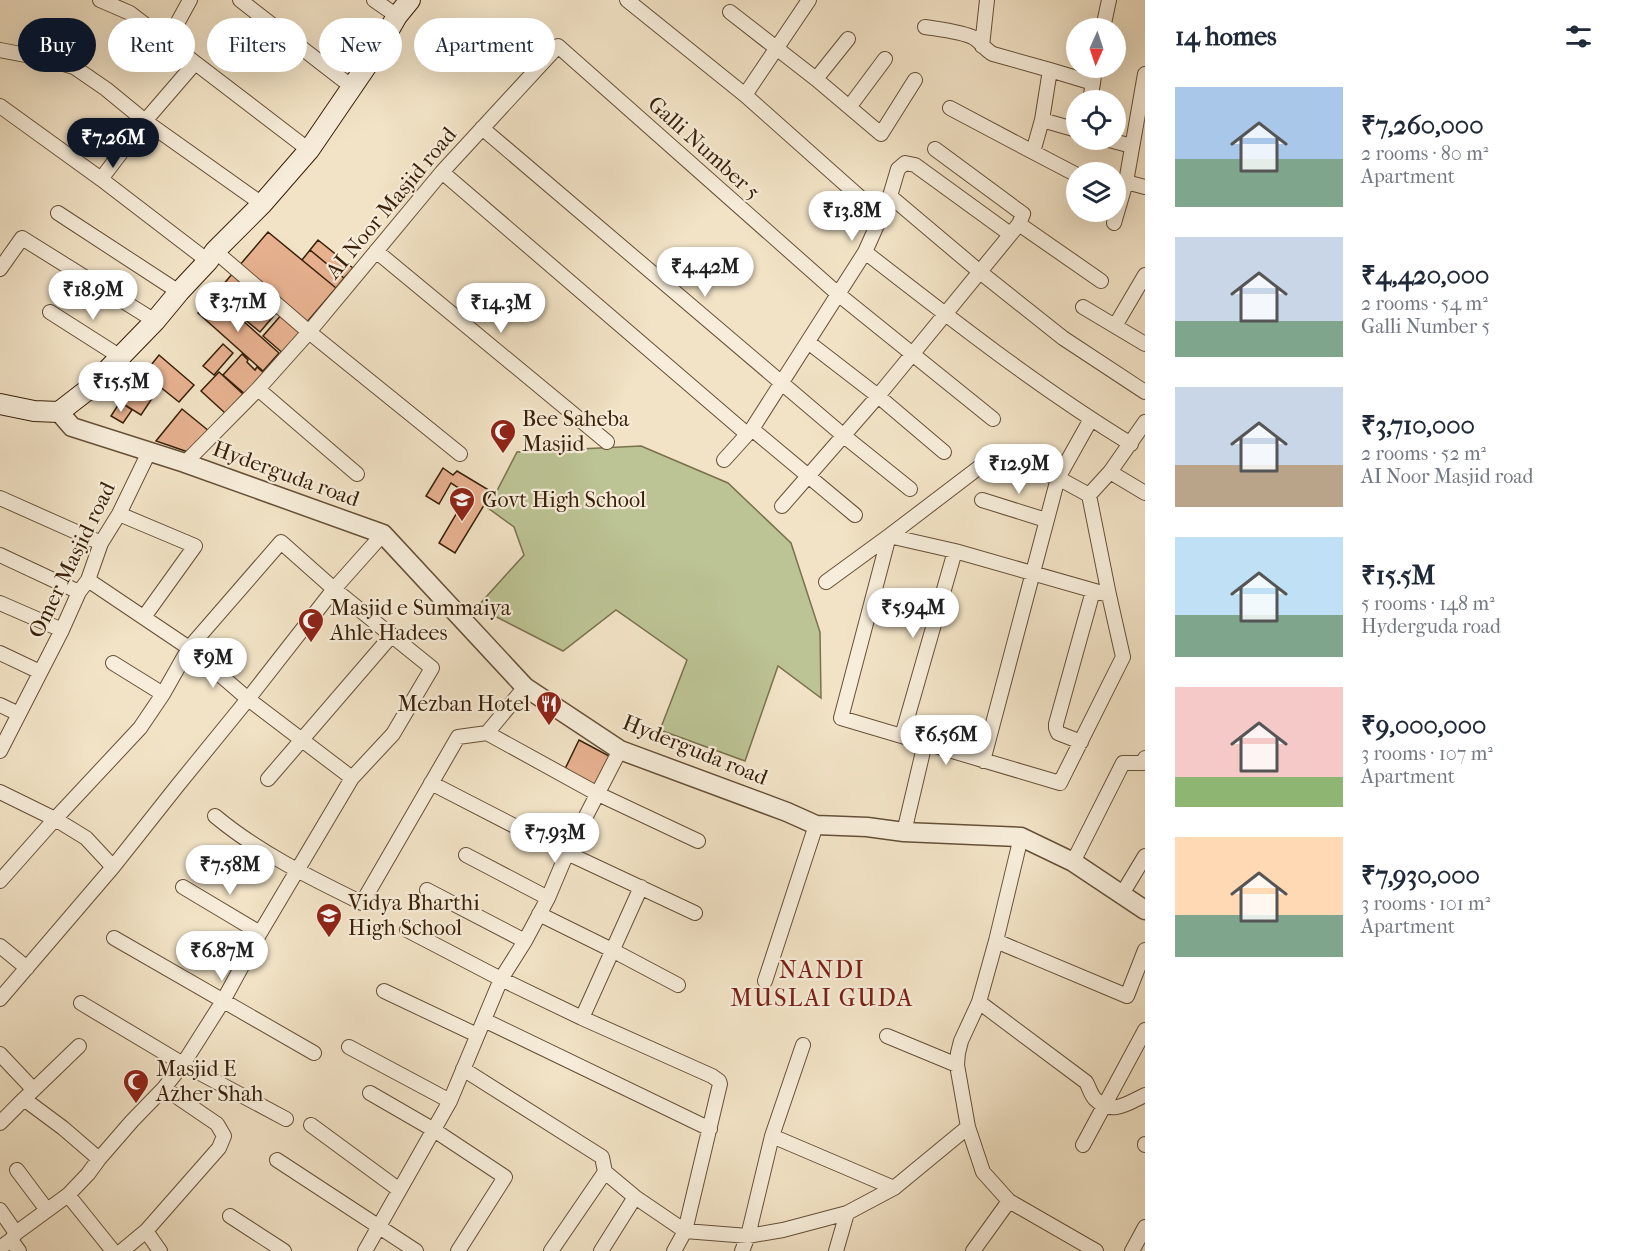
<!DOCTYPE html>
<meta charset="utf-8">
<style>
:root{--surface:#fff;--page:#f6f6f7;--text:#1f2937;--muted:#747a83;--accent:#111827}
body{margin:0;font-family:"IM FELL French Canon",serif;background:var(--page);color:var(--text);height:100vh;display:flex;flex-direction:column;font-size:22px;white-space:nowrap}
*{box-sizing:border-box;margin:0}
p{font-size:20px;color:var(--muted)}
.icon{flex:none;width:33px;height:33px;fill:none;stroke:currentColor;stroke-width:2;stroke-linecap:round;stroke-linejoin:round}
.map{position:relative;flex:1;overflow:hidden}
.drawer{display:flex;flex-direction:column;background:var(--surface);width:480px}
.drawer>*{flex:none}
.banner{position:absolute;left:18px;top:18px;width:570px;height:54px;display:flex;gap:12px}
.needle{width:39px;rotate:183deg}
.buttons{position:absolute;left:1066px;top:18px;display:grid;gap:12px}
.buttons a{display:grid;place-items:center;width:60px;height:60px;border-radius:50%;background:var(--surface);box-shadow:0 6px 24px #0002;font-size:30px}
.price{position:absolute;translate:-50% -51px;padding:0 14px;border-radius:21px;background:#fff;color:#222;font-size:20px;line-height:39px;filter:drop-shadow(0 2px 3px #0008)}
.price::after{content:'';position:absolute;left:50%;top:36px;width:18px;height:14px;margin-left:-9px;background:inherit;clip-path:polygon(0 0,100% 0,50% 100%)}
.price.active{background:var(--accent);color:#fff}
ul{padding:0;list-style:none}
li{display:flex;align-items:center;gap:18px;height:150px;padding:0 30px}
li span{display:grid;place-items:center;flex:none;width:168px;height:120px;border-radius:0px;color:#555}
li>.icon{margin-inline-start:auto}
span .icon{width:72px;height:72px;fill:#fffc;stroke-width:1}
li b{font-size:26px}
h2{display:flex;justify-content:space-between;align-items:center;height:72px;padding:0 30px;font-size:26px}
.chip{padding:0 21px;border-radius:27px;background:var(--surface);box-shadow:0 6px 24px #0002;font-size:21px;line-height:54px}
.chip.active{background:var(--accent);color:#fff}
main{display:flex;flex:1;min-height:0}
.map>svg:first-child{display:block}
.green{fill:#bcc394;stroke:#7a714e;stroke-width:1.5}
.building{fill:#e7b190;stroke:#381f08;stroke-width:1.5}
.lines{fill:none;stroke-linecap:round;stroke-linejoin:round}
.minor-casing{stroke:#665038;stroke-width:16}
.tertiary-casing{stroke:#665038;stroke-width:21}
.secondary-casing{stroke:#381f08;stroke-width:22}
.minor{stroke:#f7edda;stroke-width:14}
.tertiary{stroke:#f7edda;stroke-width:18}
.secondary{stroke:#f7edda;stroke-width:20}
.labels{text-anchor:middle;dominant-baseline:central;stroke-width:4.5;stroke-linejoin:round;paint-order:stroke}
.street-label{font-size:22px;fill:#381f08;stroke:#f7edda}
.poi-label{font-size:22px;fill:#381f08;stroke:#f7edda;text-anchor:start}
.neighbourhood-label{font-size:24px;letter-spacing:1.5px;fill:#7a1f14;stroke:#f7edda}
</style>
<main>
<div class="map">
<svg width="1145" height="1251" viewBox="0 0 1145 1251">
<rect width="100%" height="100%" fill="#f2e3c6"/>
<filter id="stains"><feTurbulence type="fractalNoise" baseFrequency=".00333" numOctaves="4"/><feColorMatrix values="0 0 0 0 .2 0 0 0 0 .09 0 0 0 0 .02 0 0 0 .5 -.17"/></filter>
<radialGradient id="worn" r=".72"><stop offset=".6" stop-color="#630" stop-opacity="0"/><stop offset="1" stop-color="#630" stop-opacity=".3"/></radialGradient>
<path class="green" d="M641 446 728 483 791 543 820 632 821 698 778 666 745 761 660 730 687 660 616 610 563 651 477 607 524 555 514 527 488 508 517 452Z"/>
<path class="building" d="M268 232 336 288 307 322 239 266Z
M318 240 353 268 344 278 310 250Z
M310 250 344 278 336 288 302 260Z
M233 273 258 294 241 315 216 293Z
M214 295 279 353 263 371 198 313Z
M260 297 277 312 260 332 242 317Z
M282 314 304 333 285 355 263 336Z
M223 344 233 353 214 375 203 366Z
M242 354 248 360 247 362 255 370 257 367 265 374 246 395 223 375Z
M159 355 194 385 179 402 144 374Z
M219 372 243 394 225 413 201 391Z
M141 373 159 388 141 415 120 402Z
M120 402 132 410 123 423 111 416Z
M182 409 209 431 191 453 156 441Z
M443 468 453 475 457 471 492 492 455 553 439 543 468 494 451 483 439 504 426 496Z
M579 740 611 757 595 786 564 771Z"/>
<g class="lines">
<defs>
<path id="minor" d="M100 0 130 13 309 150
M240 0 352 87
M374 0 397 16
M627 0 745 95 881 216
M730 12 816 79 881 134 915 80
M925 27C937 29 964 32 974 38 981 42 985 50 993 54L1050 70 1093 83 1095 68
M1103 28 1109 0
M167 42 190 0
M982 46 987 0
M0 50 47 59 74 67 106 89 145 121 262 204
M1050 70 1042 120 1033 152 1077 175
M816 79 848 39
M745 95 809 0
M1090 100 1093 83
M0 106 101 179 208 261
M850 106 885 59
M950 108 1033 152
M1042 120 1077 130
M482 128 844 436 910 489
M1109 140 1132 146
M442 172 747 434
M101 179 145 121 195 63
M1126 182 1145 187
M890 196 980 272 1063 338 1145 392
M58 213 179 292
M1114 223 1126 182 1145 74
M1019 224 1101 281
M215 251 309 332 460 454
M376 251 607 442
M865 252C951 319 1038 387 1131 444
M0 269 22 238 155 321
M1083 307 1145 344
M50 312 119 356
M1115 326 1145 275
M808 342 878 396 944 452
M258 389 357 474
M752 429 855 515
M724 460 752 429 865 252 890 196 898 169 905 163 915 165 1010 234
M185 463 258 389 309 332 442 172 558 46 838 294 993 419
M1110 472 1145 493
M0 498 101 543
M982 500 1046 520
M782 506 878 396 1019 224 1023 214 935 149
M119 514 195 546 144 617
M0 555 79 592
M88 580 189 648 248 699 352 778
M826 582 889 536 994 456 1058 478 1089 495
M1109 595 955 551 889 536 841 718 1060 783 1123 657 1109 595 1089 495 1110 472 1145 422
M0 603 62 630
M0 653 40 672
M113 663 163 694
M0 705 19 714
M487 733 596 793 698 841
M902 736 955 551
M1081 742 1058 733 1056 728V724L1093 591
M0 751 62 630 79 592 88 580 101 543 119 514 149 452
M983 761 1058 478 1091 419
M268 779 392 635
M431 783 567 853 695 913
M0 792 55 819 86 838 113 867
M215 816C258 852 311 878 362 903L458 737 487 733 525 687
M904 832 925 743
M1021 837 996 941 979 1002 961 1041 958 1053 957 1065 968 1127 983 1172 1009 1201 1096 1251
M466 855 548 898
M1073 862 1123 763H1143L1145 758
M0 881 55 819 140 728 163 694 189 648 281 542 334 589 432 668 393 734 352 778 260 933 223 1001 183 1064 164 1088 132 1121 99 1159 88 1174 68 1195 16 1233 11 1240
M183 887 260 933
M427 890 525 941
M1122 894 1145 856
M539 914 612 950 678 985
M407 930 501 979 582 1018 712 1076 719 1081 720 1084 685 1231 674 1251
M114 938 314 1053
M996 941 1127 996 1145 950
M0 946 27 968
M765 981 816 825
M384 991 477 1035
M0 999 113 867 178 785 248 699 334 589 383 534
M979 1002 1086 1082C1089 1087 1091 1095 1095 1099 1112 1116 1128 1103 1145 1095
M81 1003 183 1064 286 1119
M582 1018 641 887
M484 1020 710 1129
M887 1036 957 1065
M349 1047 450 1101
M0 1054 33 1089
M463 1069 602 1157 605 1172 635 1197 685 1231 748 1236 783 1230 847 1213 894 1188 968 1127
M370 1093 434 1130 505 1177 458 1251
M24 1099 79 1046
M0 1123 24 1099 63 1128 99 1159
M311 1125 398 1189
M772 1136 894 1188
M1145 1144V1145
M1083 1145 1145 1030
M277 1160 416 1251
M17 1170 47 1210
M68 1195 113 1251
M0 1210 16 1233
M230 1216 284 1251
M146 1231 160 1251
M0 1248 11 1240 19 1251
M122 1251 146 1231 219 1148 224 1136 217 1124 164 1088
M365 1251 450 1101 501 979 525 941 548 898 567 853 620 750
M551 1251 605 1172
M601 1251 635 1197
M742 1251 748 1236 772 1136 803 1045
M836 1251 847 1213
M973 1251 1009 1201
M1132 1251 1145 1227"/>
<path id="tertiary" d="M59 412 72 427 185 463 383 534 525 687 620 750 787 812 816 825 867 827 904 832 1021 837 1073 862 1145 910"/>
<path id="secondary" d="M0 404 34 411 59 412 90 388 155 321 179 292 208 261 215 251 262 204 309 150 378 49 397 16 410 0"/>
</defs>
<use href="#minor" class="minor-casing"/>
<use href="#tertiary" class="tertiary-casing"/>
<use href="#secondary" class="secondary-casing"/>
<use href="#minor" class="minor"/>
<use href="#tertiary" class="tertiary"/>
<use href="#secondary" class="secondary"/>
</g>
<defs>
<symbol id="mosque-pin" viewBox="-11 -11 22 30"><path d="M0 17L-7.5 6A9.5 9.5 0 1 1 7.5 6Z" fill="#8f2418" stroke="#f7edda"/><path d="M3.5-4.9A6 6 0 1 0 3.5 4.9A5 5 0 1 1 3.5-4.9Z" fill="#fff"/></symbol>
<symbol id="school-pin" viewBox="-11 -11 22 30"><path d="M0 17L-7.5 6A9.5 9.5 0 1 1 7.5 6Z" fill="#8f2418" stroke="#f7edda"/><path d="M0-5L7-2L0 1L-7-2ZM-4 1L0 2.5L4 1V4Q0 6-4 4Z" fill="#fff"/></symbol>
<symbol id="restaurant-pin" viewBox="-11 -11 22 30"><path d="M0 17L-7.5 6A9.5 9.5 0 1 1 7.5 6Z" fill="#8f2418" stroke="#f7edda"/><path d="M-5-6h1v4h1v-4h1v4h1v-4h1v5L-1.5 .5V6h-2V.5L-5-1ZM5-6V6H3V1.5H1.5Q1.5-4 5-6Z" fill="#fff"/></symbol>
</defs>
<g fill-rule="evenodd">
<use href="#mosque-pin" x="488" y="417" width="30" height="40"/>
<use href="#school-pin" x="447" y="485" width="30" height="40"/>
<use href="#mosque-pin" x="296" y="606" width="30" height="40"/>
<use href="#restaurant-pin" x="534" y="689" width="30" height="40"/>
<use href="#school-pin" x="314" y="901" width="30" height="40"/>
<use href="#mosque-pin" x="121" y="1067" width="30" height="40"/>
</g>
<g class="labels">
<g class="street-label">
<text transform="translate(704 148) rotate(42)">Galli Number 5</text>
<text transform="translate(391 203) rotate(-50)">AI Noor Masjid road</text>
<text transform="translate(286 474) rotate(20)">Hyderguda road</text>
<text transform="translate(72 560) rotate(-64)">Omer Masjid road</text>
<text transform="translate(695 750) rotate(22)">Hyderguda road</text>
</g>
<g class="poi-label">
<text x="522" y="419">Bee Saheba<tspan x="522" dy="25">Masjid</tspan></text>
<text x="482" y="500">Govt High School</text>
<text x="330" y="608">Masjid e Summaiya<tspan x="330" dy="25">Ahle Hadees</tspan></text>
<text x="530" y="704" text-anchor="end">Mezban Hotel</text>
<text x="348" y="903">Vidya Bharthi<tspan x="348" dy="25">High School</tspan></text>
<text x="156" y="1069">Masjid E<tspan x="156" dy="25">Azher Shah</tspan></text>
</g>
<g class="neighbourhood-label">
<text x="822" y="970">NANDI<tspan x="822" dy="28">MUSLAI GUDA</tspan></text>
</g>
</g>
<rect width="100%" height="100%" filter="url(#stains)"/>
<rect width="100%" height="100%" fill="url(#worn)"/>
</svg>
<div class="buttons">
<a><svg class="needle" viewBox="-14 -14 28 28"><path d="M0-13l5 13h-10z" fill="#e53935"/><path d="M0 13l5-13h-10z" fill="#747a83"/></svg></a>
<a><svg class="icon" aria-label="locate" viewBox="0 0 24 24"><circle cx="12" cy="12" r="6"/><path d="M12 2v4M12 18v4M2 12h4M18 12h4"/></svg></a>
<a><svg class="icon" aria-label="layers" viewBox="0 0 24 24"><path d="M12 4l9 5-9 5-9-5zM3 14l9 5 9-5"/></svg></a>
</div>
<b class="price active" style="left:113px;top:169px">₹7.26M</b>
<b class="price" style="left:852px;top:242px">₹13.8M</b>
<b class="price" style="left:705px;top:298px">₹4.42M</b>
<b class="price" style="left:93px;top:321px">₹18.9M</b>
<b class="price" style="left:238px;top:333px">₹3.71M</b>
<b class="price" style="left:501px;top:334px">₹14.3M</b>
<b class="price" style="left:121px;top:413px">₹15.5M</b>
<b class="price" style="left:1019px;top:495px">₹12.9M</b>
<b class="price" style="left:913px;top:639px">₹5.94M</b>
<b class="price" style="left:213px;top:689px">₹9M</b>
<b class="price" style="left:946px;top:766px">₹6.56M</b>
<b class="price" style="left:555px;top:864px">₹7.93M</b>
<b class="price" style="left:230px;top:896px">₹7.58M</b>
<b class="price" style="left:222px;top:982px">₹6.87M</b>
<div class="banner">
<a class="chip active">Buy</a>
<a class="chip">Rent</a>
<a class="chip">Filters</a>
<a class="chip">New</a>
<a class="chip">Apartment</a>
</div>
</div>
<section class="drawer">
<h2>14 homes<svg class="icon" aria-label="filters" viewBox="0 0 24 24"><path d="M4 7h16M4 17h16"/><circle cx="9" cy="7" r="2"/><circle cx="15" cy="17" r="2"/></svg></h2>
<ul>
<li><span style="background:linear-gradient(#a9c7e8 60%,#7fa58c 0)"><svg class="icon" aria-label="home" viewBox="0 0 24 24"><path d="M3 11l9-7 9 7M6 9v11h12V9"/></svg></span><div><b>₹7,260,000</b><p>2 rooms · 80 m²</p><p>Apartment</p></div></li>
<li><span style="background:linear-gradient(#c9d6e8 70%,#7fa58c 0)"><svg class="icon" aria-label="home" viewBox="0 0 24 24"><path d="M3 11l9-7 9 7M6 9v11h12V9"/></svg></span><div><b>₹4,420,000</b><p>2 rooms · 54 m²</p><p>Galli Number 5</p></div></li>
<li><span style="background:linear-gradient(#c9d6e8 65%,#b9a48a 0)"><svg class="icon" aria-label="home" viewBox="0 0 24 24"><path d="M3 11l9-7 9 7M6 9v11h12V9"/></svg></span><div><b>₹3,710,000</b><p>2 rooms · 52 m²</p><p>AI Noor Masjid road</p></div></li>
<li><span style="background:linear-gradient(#bfe0f5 65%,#7fa58c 0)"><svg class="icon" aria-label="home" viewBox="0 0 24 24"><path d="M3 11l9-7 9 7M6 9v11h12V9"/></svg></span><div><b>₹15.5M</b><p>5 rooms · 148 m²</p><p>Hyderguda road</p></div></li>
<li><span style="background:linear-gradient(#f6c9c9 75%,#8fb573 0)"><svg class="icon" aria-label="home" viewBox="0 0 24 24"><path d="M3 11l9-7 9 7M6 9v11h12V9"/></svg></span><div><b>₹9,000,000</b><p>3 rooms · 107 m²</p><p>Apartment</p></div></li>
<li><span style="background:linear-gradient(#ffd9b3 65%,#7fa58c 0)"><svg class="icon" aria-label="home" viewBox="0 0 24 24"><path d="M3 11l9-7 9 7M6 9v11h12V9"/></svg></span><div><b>₹7,930,000</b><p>3 rooms · 101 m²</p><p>Apartment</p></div></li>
</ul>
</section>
</main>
